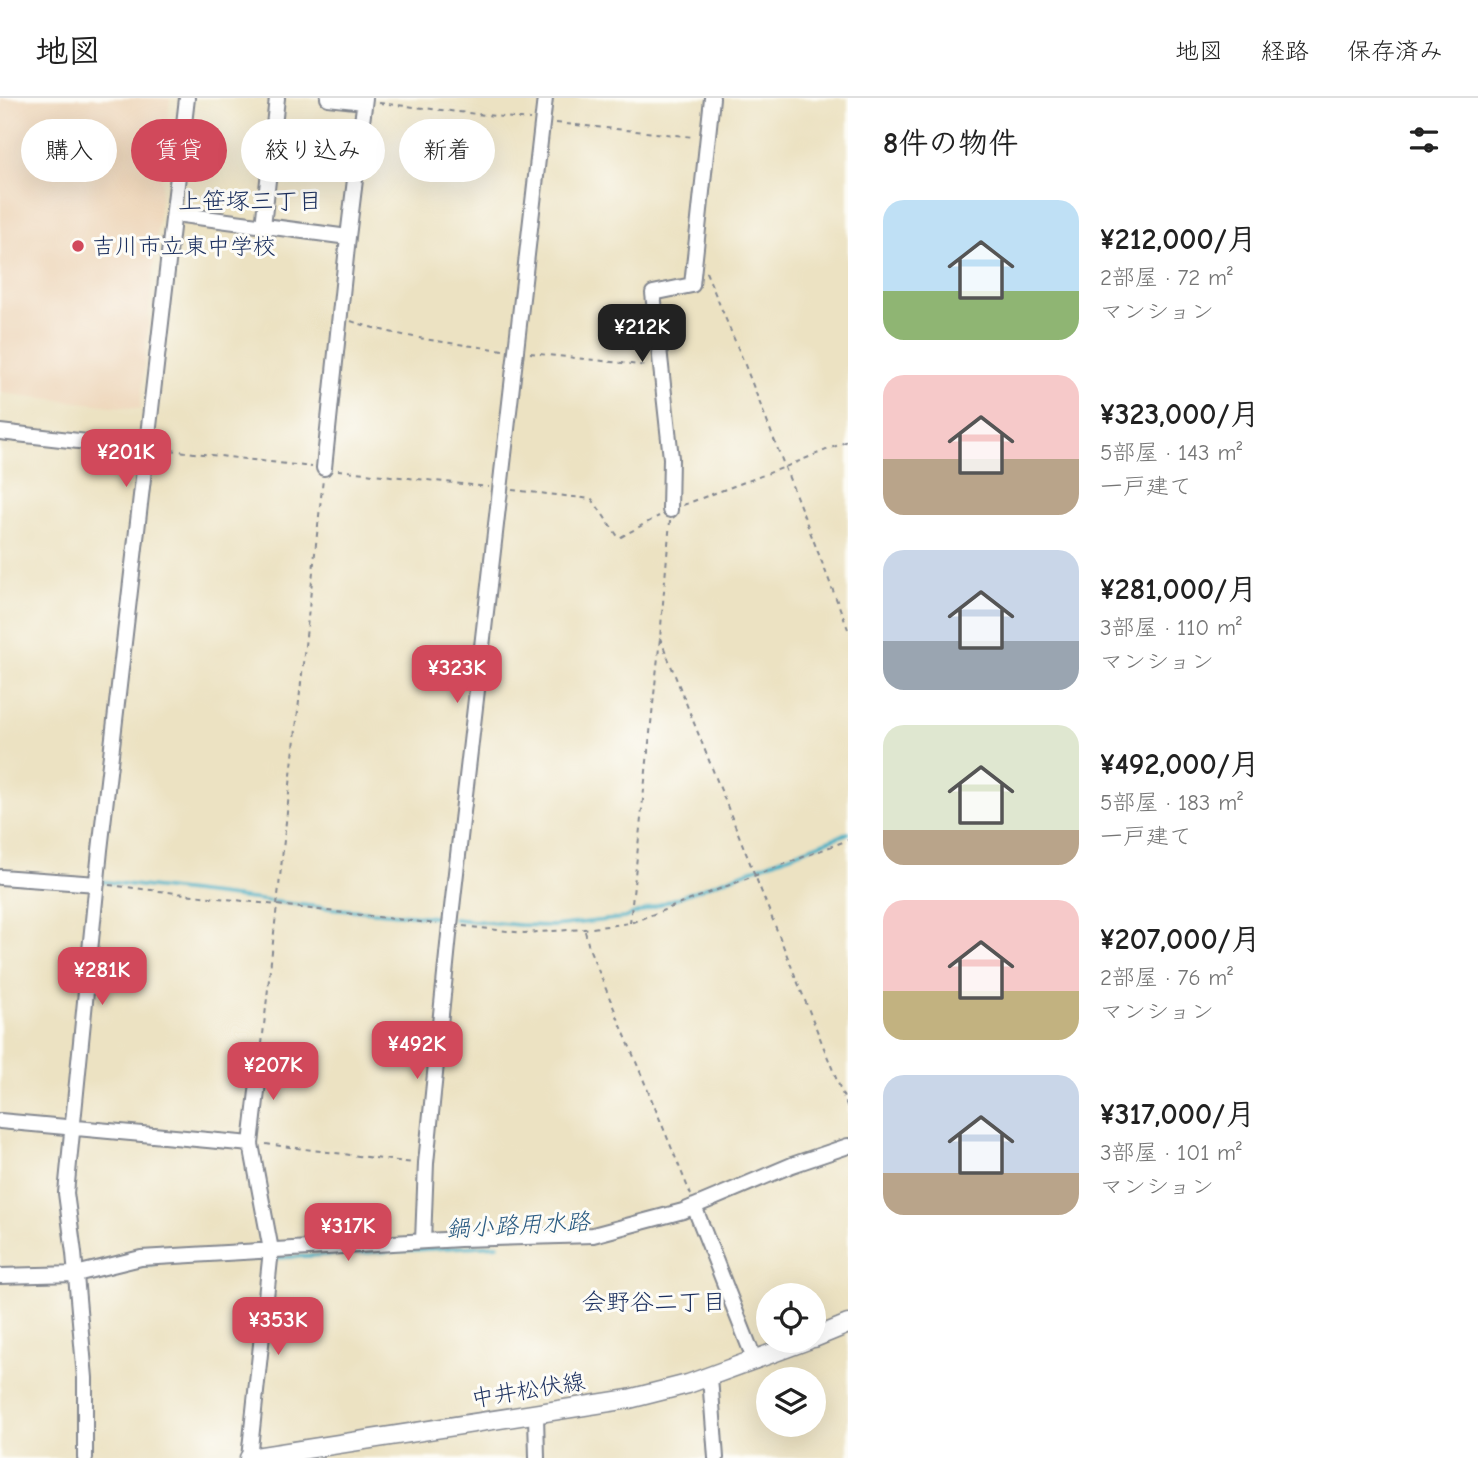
<!DOCTYPE html>
<html lang="ja">
<meta charset="utf-8">
<style>
:root{--surface:#fff;--page:#f2f2f2;--text:#222;--muted:#767676;--line:#e0e0e0;--accent:#d1495b}
body{margin:0;font-family:"Comic Neue","Klee One",sans-serif;background:var(--page);color:var(--text);height:100vh;display:flex;flex-direction:column;font-size:26px;white-space:nowrap}
*{box-sizing:border-box;margin:0}
p{font-size:23px;color:var(--muted)}
.icon{flex:none;width:38px;height:38px;fill:none;stroke:currentColor;stroke-width:2;stroke-linecap:round;stroke-linejoin:round}
.map{position:relative;flex:1;overflow:hidden}
.drawer{display:flex;flex-direction:column;background:var(--surface);width:630px}
.drawer>*{flex:none}
.top-card{position:absolute;left:21px;top:21px;width:665px;height:63px;display:flex;gap:14px}
.fabs{position:absolute;left:756px;top:1185px;display:grid;gap:14px}
.fabs a{display:grid;place-items:center;width:70px;height:70px;border-radius:50%;background:var(--surface);box-shadow:0 7px 28px #0002;font-size:35px}
.price{position:absolute;translate:-50% -60px;padding:0 16px;border-radius:14px;background:var(--accent);color:#fff;font-size:23px;line-height:46px;filter:drop-shadow(0 2px 4px #0008)}
.price::after{content:'';position:absolute;left:50%;top:42px;width:21px;height:16px;margin-left:-10px;background:inherit;clip-path:polygon(0 0,100% 0,50% 100%)}
.price.on{background:#222;color:#fff}
ul{padding:0;list-style:none}
li{display:flex;align-items:center;gap:21px;height:175px;padding:0 35px}
li span{display:grid;place-items:center;flex:none;width:196px;height:140px;border-radius:21px;color:#555}
li>.icon{margin-inline-start:auto}
span .icon{width:84px;height:84px;fill:#fffc;stroke-width:1}
li b{font-size:30px}
h2{display:flex;justify-content:space-between;align-items:center;height:84px;padding:0 35px;font-size:30px}
.tag{padding:0 24px;border-radius:32px;background:var(--surface);box-shadow:0 7px 28px #0002;font-size:24px;line-height:63px}
.tag.on{background:var(--accent);color:#fff}
header{display:flex;align-items:center;gap:42px;box-sizing:border-box;height:98px;padding:0 35px;background:var(--surface);border-bottom:2px solid var(--line)}
header strong{font-size:33px}
nav{display:flex;gap:38px;margin-inline-start:auto;font-size:24px}
main{display:flex;flex:1;min-height:0}
.map>svg:first-child{display:block}
.built{fill:#eed7bb}
.lines{fill:none;stroke-linecap:round;stroke-linejoin:round}
.stream{stroke:#45aec4;stroke-width:3.5}
.minor-casing{stroke:#848890;stroke-width:18}
.major-casing{stroke:#848890;stroke-width:21}
.path{stroke:#848890;stroke-width:2;stroke-dasharray:5 5;stroke-linecap:butt}
.minor{stroke:#fff;stroke-width:14}
.major{stroke:#fff;stroke-width:18}
.poi-dot{fill:#d1495b;stroke:#fdfcf7;stroke-width:2.5}
.labels{text-anchor:middle;dominant-baseline:central;stroke-width:6;stroke-linejoin:round;paint-order:stroke}
.poi-label{font-size:23px;fill:#1b2f5e;stroke:#fdfcf7;text-anchor:start}
.street-label{font-size:23px;fill:#1b2f5e;stroke:#fdfcf7}
.neighbourhood-label{font-size:24px;fill:#1b2f5e;stroke:#fdfcf7}
.water-label{font-size:24px;font-style:italic;fill:#2a5b82;stroke:#fdfcf7}
</style>
<header>
<strong>地図</strong>
<nav><a>地図</a><a>経路</a><a>保存済み</a></nav>
</header>
<main>
<div class="map">
<svg width="848" height="1360" viewBox="0 0 848 1360">
<rect width="100%" height="100%" fill="#fdfcf7"/>
<filter id="ink" filterUnits="userSpaceOnUse"><feTurbulence type="fractalNoise" baseFrequency=".0143" numOctaves="2"/><feDisplacementMap in="SourceGraphic" scale="14" xChannelSelector="R" yChannelSelector="G"/><feConvolveMatrix kernelMatrix="1 2 1 2 8 2 1 2 1" color-interpolation-filters="sRGB"/></filter>
<filter id="wash" filterUnits="userSpaceOnUse"><feTurbulence type="fractalNoise" baseFrequency=".00686" numOctaves="4" result="noise"/><feDisplacementMap in="SourceGraphic" scale="28" xChannelSelector="R" yChannelSelector="G"/><feGaussianBlur stdDeviation="1.57" result="paint"/><feColorMatrix in="noise" values="0 0 0 0 0 0 0 0 0 0 0 0 0 0 0 0 0 1.4 0 .05"/><feComposite in="paint" operator="in"/></filter>
<g filter="url(#wash)">
<rect width="100%" height="100%" fill="#ece2c2"/>
<path class="built" d="M0 0H170L140 311 0 295Z"/>
<g class="lines">
<path class="stream" d="M99 783 327 810 447 820
M454 821 519 827 554 828 624 820 848 735
M275 1160 498 1147
M233 1161 267 1160
M135 1168 152 1166"/>
</g>
</g>
<g filter="url(#ink)">
<g class="lines">
<defs>
<path id="minor" d="M328 0 364 4
M175 116 348 139
M263 128 277 0
M0 334 148 351
M324 370 348 139 365 0
M670 412 671 360 653 195 692 187 712 0
M0 779 97 786
M0 1023 251 1046
M694 1108 755 1263
M423 1143 426 1065 450 827 545 0
M0 1178 76 1176 141 1160 460 1141 593 1137 683 1113 792 1067 848 1048
M710 1279 716 1360
M536 1316 537 1360
M85 1360V1280L74 1155 66 1095 100 752 187 0
M249 1360 271 1152 251 1046 261 958"/>
<path id="major" d="M814 1240 848 1226
M249 1360 629 1301 688 1286 808 1242"/>
</defs>
<use href="#minor" class="minor-casing"/>
<use href="#major" class="major-casing"/>
<path class="path" d="M379 5 530 22
M556 25 694 39
M706 174 743 262 848 531
M351 223C401 240 451 245 503 252
M530 255 649 268
M161 351 312 369
M338 372 489 389
M512 392 592 401 619 440 659 418
M683 407 785 369 848 343
M660 540 848 1010
M109 787 437 826
M630 825 660 540 670 423
M463 828 524 835 584 831 630 825 848 742
M585 833 589 850 691 1097
M262 946 323 381
M266 1046 413 1065"/>
<use href="#minor" class="minor"/>
<use href="#major" class="major"/>
</g>
</g>
<circle class="poi-dot" cx="78" cy="148" r="7"/>
<g class="labels">
<g class="poi-label">
<text x="92" y="148">吉川市立東中学校</text>
</g>
<g class="street-label">
<text transform="translate(528 1292) rotate(-9)">中井松伏線</text>
</g>
<g class="neighbourhood-label">
<text x="250" y="103">上笹塚三丁目</text>
<text x="654" y="1204">会野谷二丁目</text>
</g>
<g class="water-label">
<text transform="translate(518 1127) rotate(-3)">鍋小路用水路</text>
</g>
</g>
</svg>
<div class="fabs">
<a><svg class="icon" aria-label="locate" viewBox="0 0 24 24"><circle cx="12" cy="12" r="6"/><path d="M12 2v4M12 18v4M2 12h4M18 12h4"/></svg></a>
<a><svg class="icon" aria-label="layers" viewBox="0 0 24 24"><path d="M12 4l9 5-9 5-9-5zM3 14l9 5 9-5"/></svg></a>
</div>
<b class="price on" style="left:642px;top:266px">¥212K</b>
<b class="price" style="left:126px;top:391px">¥201K</b>
<b class="price" style="left:457px;top:607px">¥323K</b>
<b class="price" style="left:102px;top:909px">¥281K</b>
<b class="price" style="left:417px;top:983px">¥492K</b>
<b class="price" style="left:273px;top:1004px">¥207K</b>
<b class="price" style="left:348px;top:1165px">¥317K</b>
<b class="price" style="left:278px;top:1259px">¥353K</b>
<div class="top-card">
<a class="tag">購入</a>
<a class="tag on">賃貸</a>
<a class="tag">絞り込み</a>
<a class="tag">新着</a>
</div>
</div>
<section class="drawer">
<h2>8件の物件<svg class="icon" aria-label="filters" viewBox="0 0 24 24"><path d="M4 7h16M4 17h16"/><circle cx="9" cy="7" r="2"/><circle cx="15" cy="17" r="2"/></svg></h2>
<ul>
<li><span style="background:linear-gradient(#bfe0f5 65%,#8fb573 0)"><svg class="icon" aria-label="home" viewBox="0 0 24 24"><path d="M3 11l9-7 9 7M6 9v11h12V9"/></svg></span><div><b>¥212,000/月</b><p>2部屋 · 72 m²</p><p>マンション</p></div></li>
<li><span style="background:linear-gradient(#f6c9c9 60%,#b9a48a 0)"><svg class="icon" aria-label="home" viewBox="0 0 24 24"><path d="M3 11l9-7 9 7M6 9v11h12V9"/></svg></span><div><b>¥323,000/月</b><p>5部屋 · 143 m²</p><p>一戸建て</p></div></li>
<li><span style="background:linear-gradient(#c9d6e8 65%,#9aa5b1 0)"><svg class="icon" aria-label="home" viewBox="0 0 24 24"><path d="M3 11l9-7 9 7M6 9v11h12V9"/></svg></span><div><b>¥281,000/月</b><p>3部屋 · 110 m²</p><p>マンション</p></div></li>
<li><span style="background:linear-gradient(#dfe7d0 75%,#b9a48a 0)"><svg class="icon" aria-label="home" viewBox="0 0 24 24"><path d="M3 11l9-7 9 7M6 9v11h12V9"/></svg></span><div><b>¥492,000/月</b><p>5部屋 · 183 m²</p><p>一戸建て</p></div></li>
<li><span style="background:linear-gradient(#f6c9c9 65%,#c2b280 0)"><svg class="icon" aria-label="home" viewBox="0 0 24 24"><path d="M3 11l9-7 9 7M6 9v11h12V9"/></svg></span><div><b>¥207,000/月</b><p>2部屋 · 76 m²</p><p>マンション</p></div></li>
<li><span style="background:linear-gradient(#c9d6e8 70%,#b9a48a 0)"><svg class="icon" aria-label="home" viewBox="0 0 24 24"><path d="M3 11l9-7 9 7M6 9v11h12V9"/></svg></span><div><b>¥317,000/月</b><p>3部屋 · 101 m²</p><p>マンション</p></div></li>
</ul>
</section>
</main>
